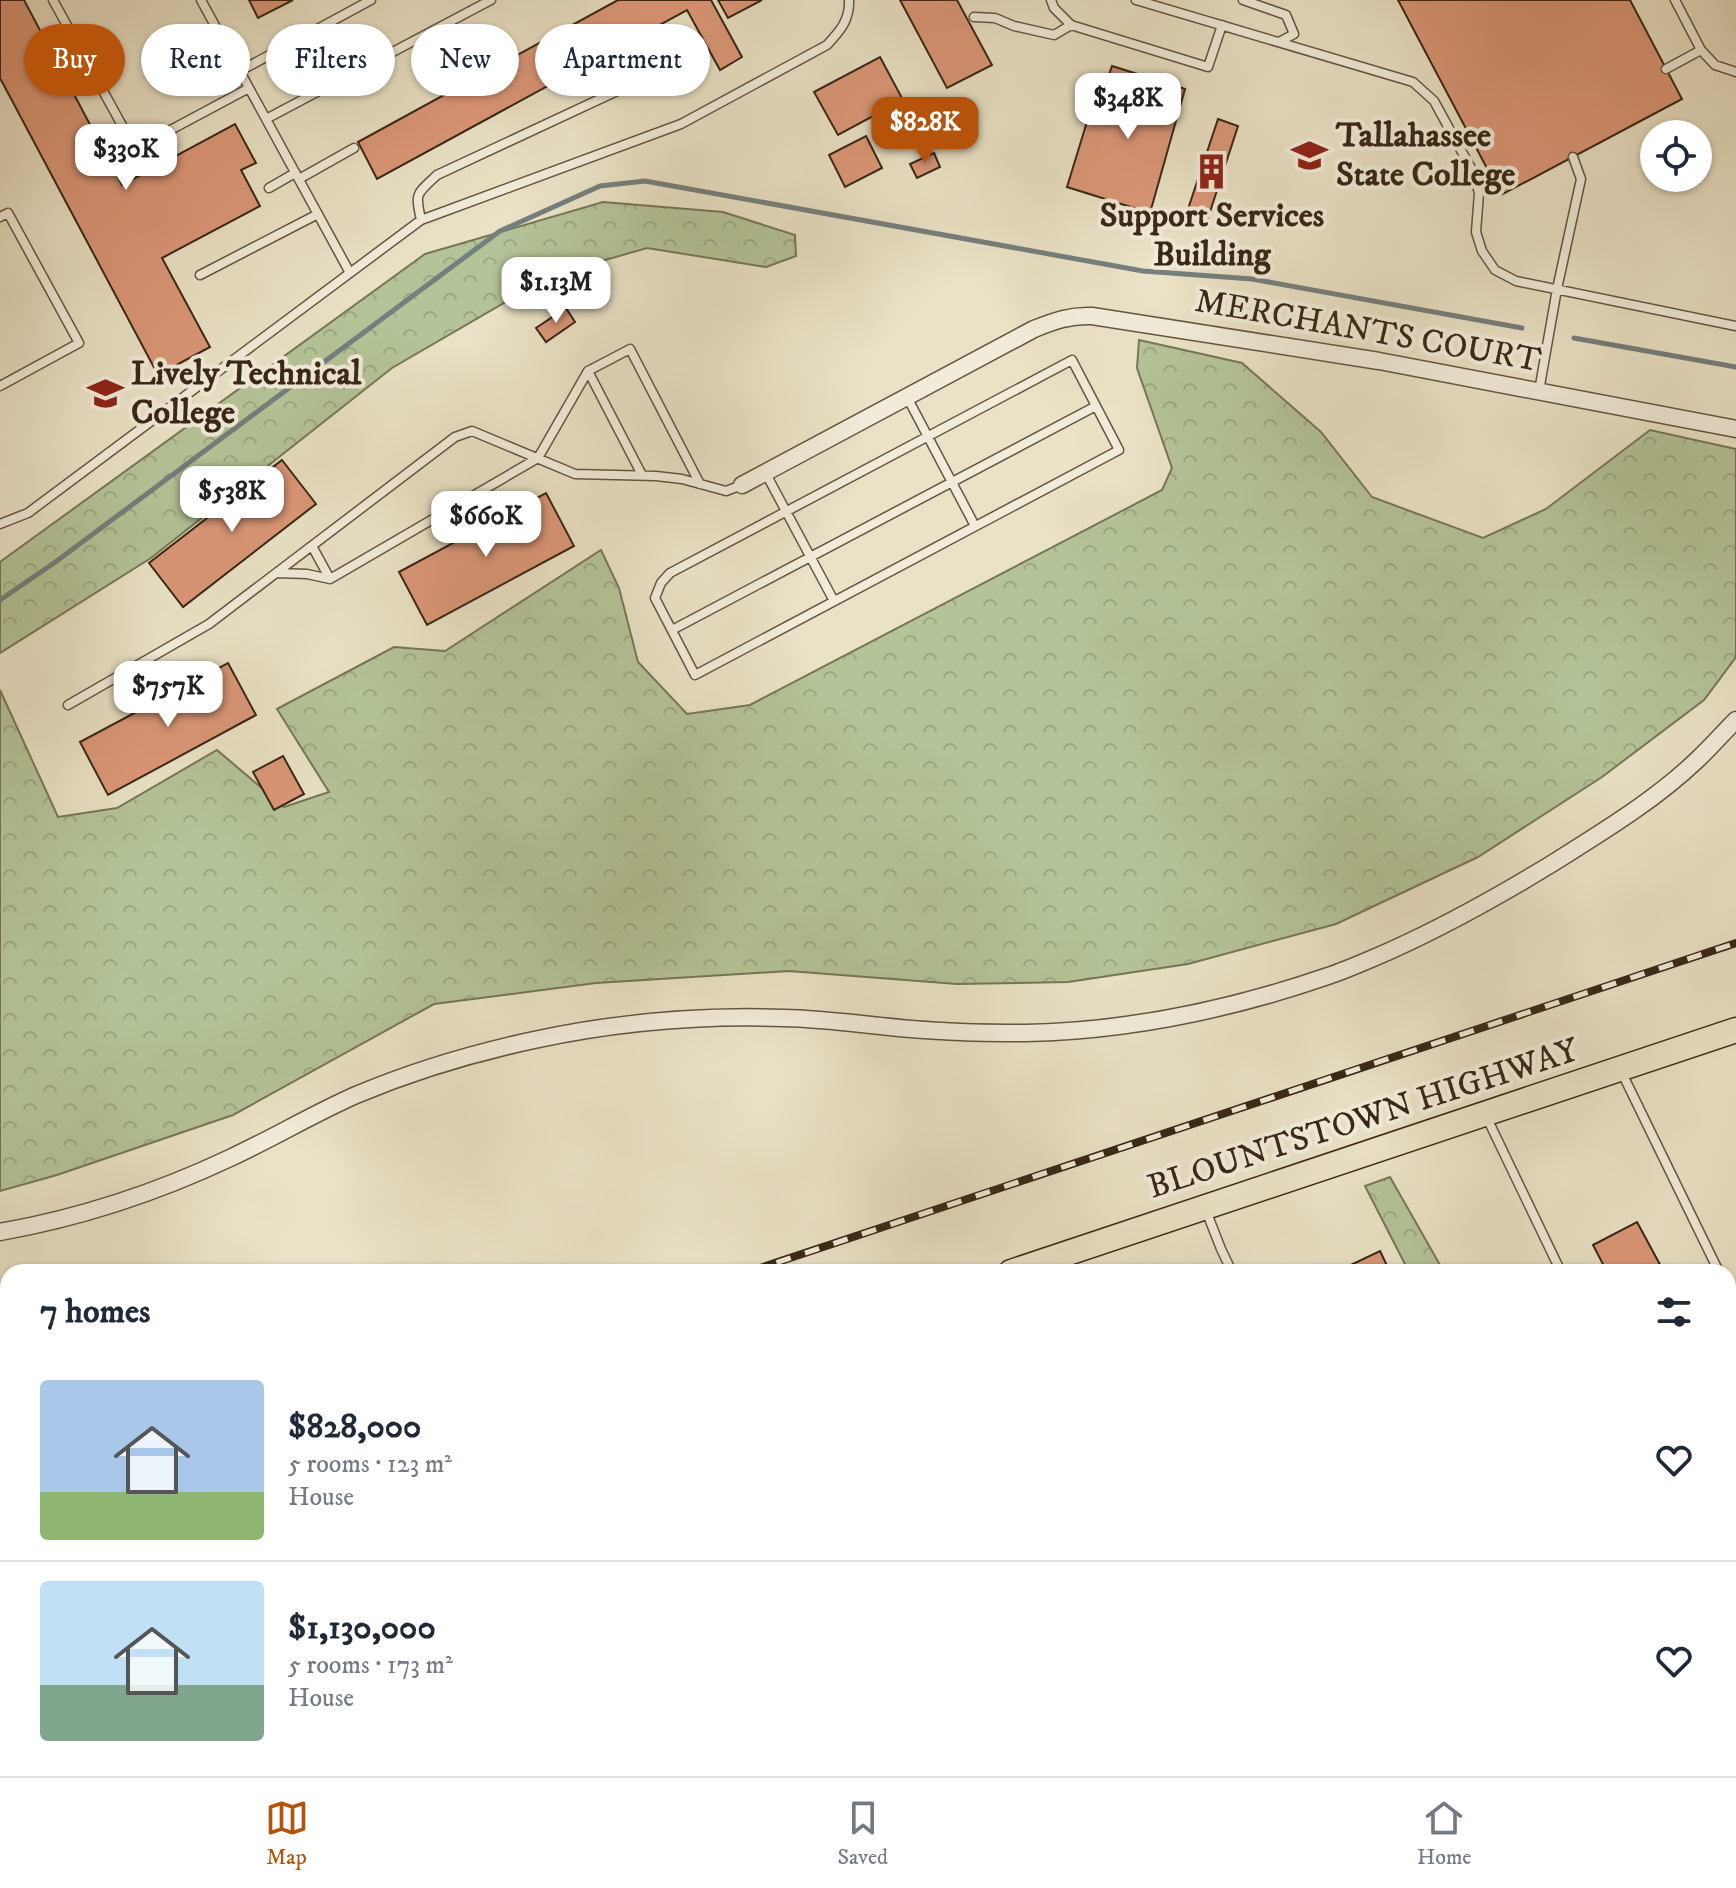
<!DOCTYPE html>
<meta charset="utf-8">
<style>
:root{--surface:#fff;--page:#f6f6f7;--text:#1f2937;--muted:#747a83;--line:#e0e1e3;--accent:#b45309}
body{margin:0;font-family:"IM FELL DW Pica",serif;background:var(--page);color:var(--text);height:100vh;display:flex;flex-direction:column;font-size:30px;white-space:nowrap}
*{box-sizing:border-box;margin:0}
p{font-size:26px;color:var(--muted)}
.icon{flex:none;width:44px;height:44px;fill:none;stroke:currentColor;stroke-width:2;stroke-linecap:round;stroke-linejoin:round}
.map{position:relative;flex:1;overflow:hidden}
.sheet{position:absolute;left:0px;top:1264px;width:1736px;height:512px;display:flex;flex-direction:column;background:var(--surface);border-radius:24px 24px 0 0;box-shadow:0 2px 6px #0004}
.sheet>*{flex:none}
.top-card{position:absolute;left:24px;top:24px;width:800px;height:72px;display:flex;gap:16px}
.controls{position:absolute;left:1640px;top:120px;display:grid;gap:16px}
.controls a{display:grid;place-items:center;width:72px;height:72px;border-radius:50%;background:var(--surface);box-shadow:0 2px 6px #0004;font-size:40px}
.price{position:absolute;translate:-50% -68px;padding:0 18px;border-radius:16px;background:#fff;color:#222;font-size:26px;line-height:52px;filter:drop-shadow(0 2px 4px #0008)}
.price::after{content:'';position:absolute;left:50%;top:48px;width:24px;height:18px;margin-left:-12px;background:inherit;clip-path:polygon(0 0,100% 0,50% 100%)}
.price.active{background:var(--accent);color:#fff}
ul{padding:0;list-style:none}
li{display:flex;align-items:center;gap:24px;height:200px;padding:0 40px}
li+li{border-top:2px solid var(--line)}
li span{display:grid;place-items:center;flex:none;width:224px;height:160px;border-radius:8px;color:#555}
li>.icon{margin-inline-start:auto}
span .icon{width:96px;height:96px;fill:#fffc;stroke-width:1}
li b{font-size:34px}
h2{display:flex;justify-content:space-between;align-items:center;height:96px;padding:0 40px;font-size:34px}
.pill{padding:0 28px;border-radius:36px;background:var(--surface);box-shadow:0 2px 6px #0004;font-size:28px;line-height:72px}
.pill.active{background:var(--accent);color:#fff}
.tabs{display:flex;justify-content:space-around;align-items:center;height:112px;border-top:2px solid var(--line);background:var(--surface);font-size:22px;color:var(--muted)}
.tabs a{display:grid;justify-items:center;gap:4px}
.tabs .active{color:var(--accent)}
.map>svg:first-child{display:block}
.forest{fill:url(#forest-crowns);stroke:#767657;stroke-width:2}
.lines{fill:none;stroke-linecap:round;stroke-linejoin:round}
.stream{stroke:#757f7d;stroke-width:5}
.building{fill:#db9777;stroke:#382716;stroke-width:2}
.lane-casing{stroke:#645642;stroke-width:11}
.street-casing{stroke:#645642;stroke-width:19}
.primary-casing{stroke:#382716;stroke-width:27}
.lane{stroke:#f1ecda;stroke-width:8}
.street{stroke:#f1ecda;stroke-width:16}
.primary{stroke:#eae2c6;stroke-width:24}
.rail-casing{stroke:#382716;stroke-width:8}
.rail{stroke:#f1ecda;stroke-width:5;stroke-dasharray:15;stroke-linecap:butt}
.labels{text-anchor:middle;dominant-baseline:central;stroke-width:8;stroke-linejoin:round;paint-order:stroke}
.poi-label{font-size:34px;font-weight:bold;fill:#382716;stroke:#f1ecda;text-anchor:start}
.street-label{font-size:34px;fill:#382716;stroke:#f1ecda}
</style>
<div class="map">
<svg width="1736" height="1776" viewBox="0 0 1736 1776">
<defs>
<pattern id="forest-crowns" width="20" height="18" patternUnits="userSpaceOnUse" patternTransform="scale(2)"><rect width="20" height="18" fill="#b4c498"/><path d="M2 6a3 3 0 1 1 6 0M12 15a3 3 0 1 1 6 0" fill="none" stroke="#9ca882"/></pattern>
</defs>
<rect width="100%" height="100%" fill="#eae2c6"/>
<filter id="stains"><feTurbulence type="fractalNoise" baseFrequency=".0025" numOctaves="4"/><feColorMatrix values="0 0 0 0 .2 0 0 0 0 .09 0 0 0 0 .02 0 0 0 .5 -.17"/></filter>
<radialGradient id="worn" r=".72"><stop offset=".6" stop-color="#630" stop-opacity="0"/><stop offset="1" stop-color="#630" stop-opacity=".3"/></radialGradient>
<path class="forest" d="M603 202 723 212 795 235 796 256 766 267 647 248 581 267 504 303 392 368 151 558 0 653V562L425 254Z
M1139 340 1242 363 1321 432 1372 497 1483 538 1546 509 1650 430 1736 449V657L1704 700 1602 777 1478 857 1336 924 1188 964 1068 982 957 984 789 971 596 983 434 1004 233 1115 57 1175 0 1191V690L58 817 117 808 217 750 284 807 329 792 277 709 394 647 445 651 601 550 619 588 638 662 687 714 750 705 1162 490 1172 468 1137 368Z
M1390 1177 1444 1272H1409L1365 1186Z
M1728 1683 1736 1687V1776H903L920 1768H1728Z"/>
<g class="lines">
<path class="stream" d="M1574 338 1736 367
M0 600 54 563 500 231 600 186 645 181 1143 271 1252 279 1522 328"/>
</g>
<path class="building" d="M0 0H24L122 185 235 124 256 163 241 170 260 206 162 258 210 347 158 375 0 78Z
M249 0H293L258 18Z
M618 0H711L742 57 720 70 687 10 377 179 358 142Z
M718 0H762L728 18Z
M900 0H957L992 65 947 88Z
M1398 0H1630L1682 99 1501 195Z
M880 57 903 100 838 135 814 92Z
M1112 66 1185 89 1150 213 1067 187 1093 102 1115 109 1118 101 1108 96 1104 89Z
M1218 119 1238 126 1206 224 1185 218Z
M866 136 882 168 845 187 829 155Z
M934 153 940 167 917 178 910 164Z
M566 308 575 322 546 342 536 328Z
M282 460 316 504 183 607 149 563Z
M546 493 574 546 427 625 399 572Z
M228 663 256 715 108 795 80 742Z
M283 756 304 794 274 810 253 772Z
M1637 1222 1664 1272H1607L1593 1245Z
M1380 1251 1390 1272H1336Z
M8 1715V1768H117L120 1776H0V1717Z
M131 1768H158V1769L134 1776Z
M187 1768H217L192 1776H190Z
M328 1768H397L400 1776H317L329 1772Z"/>
<g class="lines">
<defs>
<path id="lane" d="M53 0 135 149 249 88
M201 0 350 273
M1051 0 1054 8 1071 25 1208 67 1222 25
M1136 0 1413 82 1434 101 1473 172 1479 193 1476 232 1482 251 1495 270 1516 281 1736 326
M1243 0 1286 15 1294 34 1279 42
M1675 0 1701 50 1715 65 1736 72
M974 17 995 18 1014 26 1054 35 1071 25
M1666 69 1701 50
M240 71 371 0
M266 119 491 0
M299 179 354 148
M269 188 295 173
M0 217 8 213 79 343 0 386
M421 220C415 192 416 195 437 175L690 57
M200 275 318 214
M1072 360 1119 450 695 675 655 598 661 583 670 573Z
M588 371 630 349 700 484
M1539 391 1557 289 1581 179 1573 157
M907 397 975 526
M765 472 834 601
M0 524 28 513 421 220 681 124 827 45C840 31 850 20 849 0
M312 546 330 579
M277 573 307 574 330 579 538 458 588 371 642 475
M672 630 1096 406
M68 705 209 624 455 437 472 431 575 474 656 476 682 479 726 491 742 485
M1621 1071 1719 1272
M1487 1118 1561 1272
M1205 1208 1221 1249 1232 1272
M1728 1290 1736 1305 1734 1335 1728 1338
M0 1538 8 1535
M0 1674 8 1671
M416 1768 419 1776
M698 1768 704 1774 714 1768
M214 1776 239 1768"/>
<path id="street" d="M742 485 1034 329C1054 321 1070 315 1092 316L1379 361 1736 429
M0 1232C79 1218 158 1192 230 1158 273 1138 313 1114 356 1095 413 1071 473 1053 534 1040 618 1022 699 1015 784 1018 837 1019 890 1029 942 1031 970 1033 999 1033 1026 1033 1128 1031 1232 1009 1328 976 1343 971 1357 965 1371 959 1435 932 1494 899 1553 863 1602 832 1654 801 1697 760 1711 747 1723 733 1736 720"/>
<path id="primary" d="M1011 1272 1736 1030
M0 1607 8 1604"/>
</defs>
<use href="#lane" class="lane-casing"/>
<use href="#street" class="street-casing"/>
<use href="#primary" class="primary-casing"/>
<use href="#lane" class="lane"/>
<use href="#street" class="street"/>
<use href="#primary" class="primary"/>
<defs>
<path id="rail" d="M748 1272 1736 943
M0 1354H8"/>
</defs>
<use href="#rail" class="rail-casing"/>
<use href="#rail" class="rail"/>
</g>
<defs>
<symbol id="university-bare" viewBox="-9 -9 18 18"><path d="M0-5L7-2L0 1L-7-2ZM-4 1L0 2.5L4 1V4Q0 6-4 4Z" fill="#8f2418" stroke="#f1ecda" stroke-width="2.5" paint-order="stroke"/></symbol>
<symbol id="building-bare" viewBox="-9 -9 18 18"><path d="M-4-6H4V6H1V3H-1V6H-4ZM-2.5-4.3h1.7v1.8h-1.7ZM.8-4.3h1.7v1.8H.8ZM-2.5-1h1.7V.8h-1.7ZM.8-1h1.7V.8H.8Z" fill="#8f2418" stroke="#f1ecda" stroke-width="2.5" paint-order="stroke"/></symbol>
</defs>
<g fill-rule="evenodd">
<use href="#university-bare" x="1284" y="130" width="51" height="51"/>
<use href="#building-bare" x="1186" y="146" width="51" height="51"/>
<use href="#university-bare" x="80" y="368" width="51" height="51"/>
</g>
<g class="labels">
<g class="poi-label">
<text x="1336" y="136">Tallahassee<tspan x="1336" dy="39">State College</tspan></text>
<text x="1212" y="216" text-anchor="middle">Support Services<tspan x="1212" dy="39">Building</tspan></text>
<text x="131" y="374">Lively Technical<tspan x="131" dy="39">College</tspan></text>
</g>
<g class="street-label">
<text transform="translate(1368 331) rotate(10)">MERCHANTS COURT</text>
<text transform="translate(1363 1119) rotate(-18)">BLOUNTSTOWN HIGHWAY</text>
</g>
</g>
<rect width="100%" height="100%" filter="url(#stains)"/>
<rect width="100%" height="100%" fill="url(#worn)"/>
</svg>
<div class="controls">
<a><svg class="icon" aria-label="locate" viewBox="0 0 24 24"><circle cx="12" cy="12" r="6"/><path d="M12 2v4M12 18v4M2 12h4M18 12h4"/></svg></a>
</div>
<b class="price" style="left:1128px;top:141px">$348K</b>
<b class="price active" style="left:925px;top:165px">$828K</b>
<b class="price" style="left:126px;top:192px">$330K</b>
<b class="price" style="left:556px;top:325px">$1.13M</b>
<b class="price" style="left:232px;top:534px">$538K</b>
<b class="price" style="left:486px;top:559px">$660K</b>
<b class="price" style="left:168px;top:729px">$757K</b>
<div class="top-card">
<a class="pill active">Buy</a>
<a class="pill">Rent</a>
<a class="pill">Filters</a>
<a class="pill">New</a>
<a class="pill">Apartment</a>
</div>
<section class="sheet">
<h2>7 homes<svg class="icon" aria-label="filters" viewBox="0 0 24 24"><path d="M4 7h16M4 17h16"/><circle cx="9" cy="7" r="2"/><circle cx="15" cy="17" r="2"/></svg></h2>
<ul>
<li><span style="background:linear-gradient(#a9c7e8 70%,#8fb573 0)"><svg class="icon" aria-label="home" viewBox="0 0 24 24"><path d="M3 11l9-7 9 7M6 9v11h12V9"/></svg></span><div><b>$828,000</b><p>5 rooms · 123 m²</p><p>House</p></div><svg class="icon" aria-label="heart" viewBox="0 0 24 24"><path d="M12 20l-8-8c-3-5 5-10 8-4 3-6 11-1 8 4z"/></svg></li>
<li><span style="background:linear-gradient(#bfe0f5 65%,#7fa58c 0)"><svg class="icon" aria-label="home" viewBox="0 0 24 24"><path d="M3 11l9-7 9 7M6 9v11h12V9"/></svg></span><div><b>$1,130,000</b><p>5 rooms · 173 m²</p><p>House</p></div><svg class="icon" aria-label="heart" viewBox="0 0 24 24"><path d="M12 20l-8-8c-3-5 5-10 8-4 3-6 11-1 8 4z"/></svg></li>
</ul>
</section>
</div>
<nav class="tabs">
<a class="active"><svg class="icon" aria-label="map" viewBox="0 0 24 24"><path d="M3 6l6-2 6 2 6-2v14l-6 2-6-2-6 2zM9 4v14M15 6v14"/></svg>Map</a>
<a><svg class="icon" aria-label="saved" viewBox="0 0 24 24"><path d="M7 4h10v16l-5-4-5 4z"/></svg>Saved</a>
<a><svg class="icon" aria-label="home" viewBox="0 0 24 24"><path d="M3 11l9-7 9 7M6 9v11h12V9"/></svg>Home</a>
</nav>
